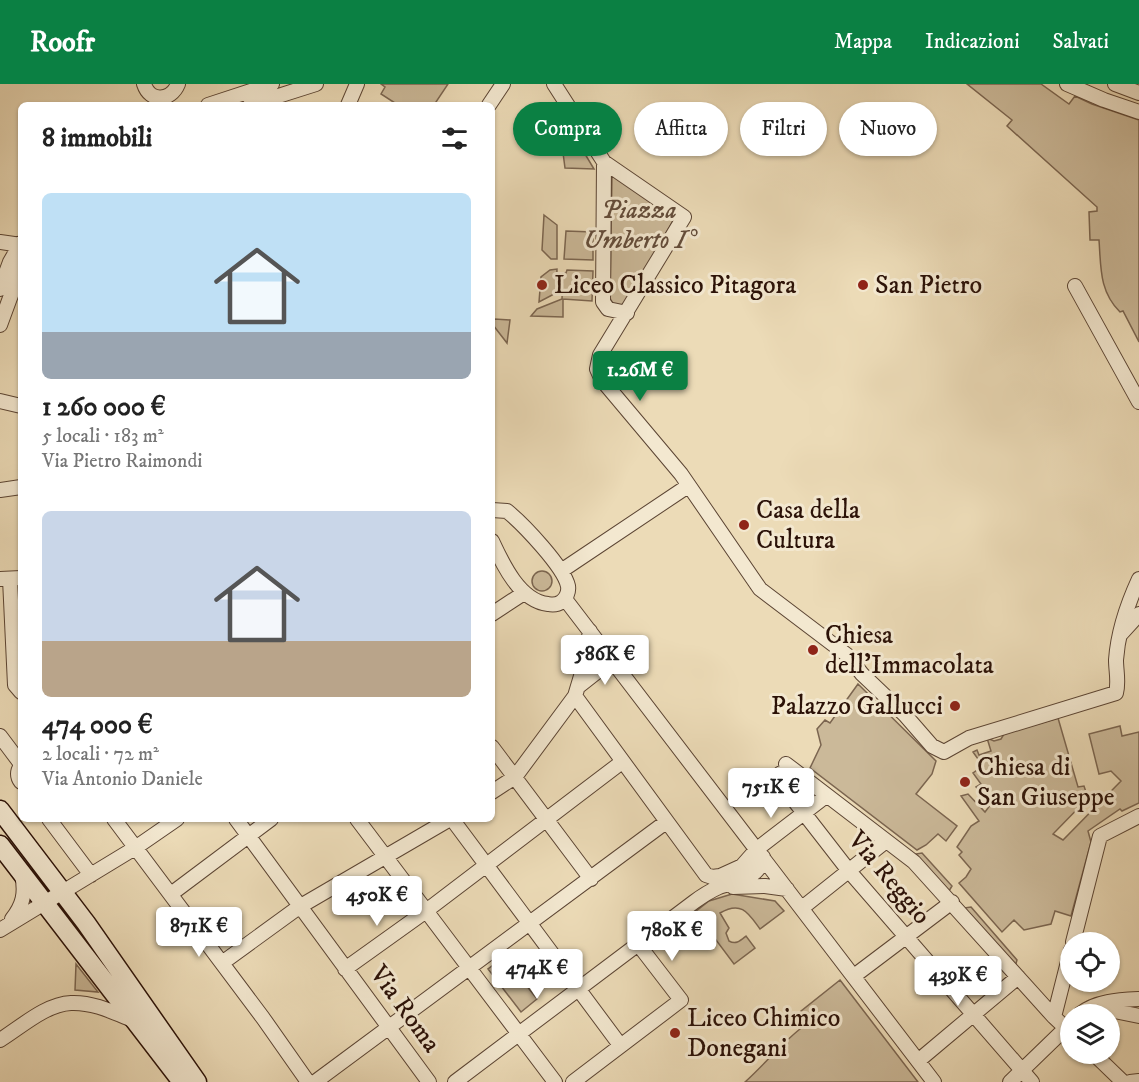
<!DOCTYPE html>
<html lang="it">
<meta charset="utf-8">
<style>
:root{--surface:#fff;--page:#f6f6f6;--text:#222;--muted:#767676;--accent:#0b8043}
body{margin:0;font-family:"IM FELL DW Pica",serif;background:var(--page);color:var(--text);height:100vh;display:flex;flex-direction:column;font-size:22px;white-space:nowrap}
*{box-sizing:border-box;margin:0}
p{font-size:20px;color:var(--muted)}
.icon{flex:none;width:33px;height:33px;fill:none;stroke:currentColor;stroke-width:2;stroke-linecap:round;stroke-linejoin:round}
.map{position:relative;flex:1;overflow:hidden}
.side{position:absolute;left:18px;top:18px;width:477px;height:720px;display:flex;flex-direction:column;background:var(--surface);border-radius:9px;box-shadow:0 2px 4px #0004}
.side>*{flex:none}
.guide{position:absolute;left:513px;top:18px;width:536px;height:54px;display:flex;gap:12px}
.buttons{position:absolute;left:1060px;top:848px;display:grid;gap:12px}
.buttons a{display:grid;place-items:center;width:60px;height:60px;border-radius:50%;background:var(--surface);box-shadow:0 2px 4px #0004;font-size:30px}
.price{position:absolute;translate:-50% -51px;padding:0 14px;border-radius:6px;background:#fff;color:#222;font-size:20px;line-height:39px;filter:drop-shadow(0 2px 3px #0008)}
.price::after{content:'';position:absolute;left:50%;top:36px;width:18px;height:14px;margin-left:-9px;background:inherit;clip-path:polygon(0 0,100% 0,50% 100%)}
.price.on{background:var(--accent);color:#fff}
ul{padding:0;list-style:none}
li{display:grid;align-content:center;gap:12px;height:318px;padding:0 24px}
li span{display:grid;place-items:center;height:186px;border-radius:9px;color:#555}
li>.icon{margin-inline-start:auto}
span .icon{width:108px;height:108px;fill:#fffc;stroke-width:1}
li b{font-size:26px}
h2{display:flex;justify-content:space-between;align-items:center;height:72px;padding:0 24px;font-size:26px}
.pill{padding:0 21px;border-radius:27px;background:var(--surface);box-shadow:0 2px 4px #0004;font-size:21px;line-height:54px}
.pill.on{background:var(--accent);color:#fff}
header{display:flex;align-items:center;gap:36px;box-sizing:border-box;height:84px;padding:0 30px;background:var(--accent);color:#fff}
header strong{font-size:28px}
nav{display:flex;gap:33px;margin-inline-start:auto;font-size:21px}
.map>svg:first-child{display:block}
.green{fill:#cbb999;stroke:#7b6550;stroke-width:1.5}
.lines{fill:none;stroke-linecap:round;stroke-linejoin:round}
.street-casing{stroke:#5b4433;stroke-width:16}
.secondary-casing{stroke:#2b1107;stroke-width:21}
.street{stroke:#f3e8d0;stroke-width:14}
.secondary{stroke:#f3e8d0;stroke-width:18}
.poi-dot{fill:#8f2418;stroke:#f3e8d0;stroke-width:2}
.labels{text-anchor:middle;dominant-baseline:central;stroke-width:6;stroke-linejoin:round;paint-order:stroke}
.park-label{font-size:26px;font-style:italic;fill:#634c3a;stroke:#f3e8d0}
.poi-label{font-size:26px;fill:#2b1107;stroke:#f3e8d0;text-anchor:start}
.street-label{font-size:26px;fill:#2b1107;stroke:#f3e8d0}
</style>
<header>
<strong>Roofr</strong>
<nav><a>Mappa</a><a>Indicazioni</a><a>Salvati</a></nav>
</header>
<div class="map">
<svg width="1139" height="998" viewBox="0 0 1139 998">
<rect width="100%" height="100%" fill="#ecdbb7"/>
<filter id="stains"><feTurbulence type="fractalNoise" baseFrequency=".00333" numOctaves="4"/><feColorMatrix values="0 0 0 0 .2 0 0 0 0 .09 0 0 0 0 .02 0 0 0 .5 -.17"/></filter>
<radialGradient id="worn" r=".72"><stop offset=".6" stop-color="#630" stop-opacity="0"/><stop offset="1" stop-color="#630" stop-opacity=".3"/></radialGradient>
<path class="green" d="M381 0H448L434 21H398L381 10 385 3Z
M967 0H1041L1069 20 1075 12 1092 20 1139 36V258L1123 227 1120 228C1099 207 1101 183 1099 156H1090L1089 128 1097 127V123L1007 42 1012 36Z
M557 23 594 85 565 84Z
M612 91 675 133 627 219 621 222 613 220 610 214Z
M544 131 557 141V175H551L542 166Z
M566 147 593 148V176L564 175Z
M557 185 556 209 539 218 541 193 550 186Z
M567 186 593 187 592 217 563 215V233L531 232 537 225 562 215 563 189H566Z
M494 235 510 236 507 259 493 241Z
M532 497a10 10 0 1 1 20 0a10 10 0 1 1-20 0Z
M858 600 936 677 932 690 916 710 957 742 946 757 938 750 926 761 917 766 810 684 821 661 817 645 825 636 830 639Z
M1058 634 1078 703 1084 702 1088 714 1053 750 1063 756 1121 697 1111 687 1099 690 1089 650 1120 642 1122 652 1139 648V719L1122 727 1120 725 1088 747 1091 758 1071 832 1055 827 1051 840 1024 846 1014 836 1002 848 959 799 966 793 971 785 959 771 962 768 957 763 971 742 979 737 961 712 968 710 985 728 991 720 976 703 981 700 973 689 983 682 973 668 977 666 979 671 991 667 987 654 994 657 1001 655 1004 650Z
M922 769 952 802 949 807 916 770Z
M732 810 775 817 784 827 760 845C749 830 742 816 720 829L729 844 726 849 729 857C736 861 740 857 746 852L755 864 734 880 695 828 709 817Z
M971 823 1017 876 1015 883 964 824Z
M504 873 537 915 521 928 488 885Z
M76 880 98 908 75 906Z
M840 896 918 998H745C764 981 780 961 800 945L791 935Z"/>
<g class="lines">
<defs>
<path id="street" d="M144 0C150 19 171 17 178 0
M554 0 604 78 684 133 600 271 597 285 602 296 681 390 760 505 847 571 862 590 905 631 932 662 944 668 969 654 1116 609C1119 598 1116 587 1116 576 1118 547 1127 521 1139 495
M1067 0 1104 16 1139 28
M1115 0 1139 9
M208 21 272 0
M250 21 316 0
M348 21 357 0
M489 21 503 0
M604 78 603 218 608 225 627 229
M0 158 21 161
M1075 202 1139 318
M0 205 10 178 21 159
M0 241 21 184
M0 317 21 322
M0 406 21 403
M492 426 507 427C523 440 564 483 568 502 569 508 566 515 561 518 557 521 553 521 548 520 520 517 503 481 492 457
M561 487 688 402
M0 495 21 494
M10 495 15 601 21 608
M565 515 934 998
M492 530 524 509
M1120 551 1139 530
M579 602 612 576
M575 612 706 791 712 793 720 792 742 782 757 765 826 712
M0 652 21 680
M492 663 591 795
M786 680 914 778 1054 933 1071 949
M21 682C17 687 17 693 21 698
M781 689 776 693 849 787 1032 998
M492 708 515 693 575 612 584 582 590 547
M49 735 91 791
M114 735 263 934 308 998
M236 735 429 998
M357 735 555 998
M452 735 620 961
M733 803 765 802 787 805
M171 810 271 735
M802 824 886 757
M12 835C23 821 26 809 22 791
M0 846 135 764 177 735
M1073 858 1100 752 1139 732
M222 879 299 823 450 735
M345 885 426 827 622 678
M854 892 952 818
M1095 923 1139 932
M1080 930C1096 917 1119 916 1139 915
M1054 933 1071 866
M0 956C21 943 46 920 71 919 94 918 115 929 135 937
M1093 969 1123 998
M918 977 1018 893
M315 998 666 738
M455 998 694 818C702 812 710 807 719 803 737 796 760 795 763 773
M573 998 681 916 638 860
M1010 998 1071 939
M1130 998 1139 997"/>
<path id="secondary" d="M0 726 86 839 197 998
M0 761 182 998"/>
</defs>
<use href="#street" class="street-casing"/>
<use href="#secondary" class="secondary-casing"/>
<use href="#street" class="street"/>
<use href="#secondary" class="secondary"/>
</g>
<g class="poi-dot">
<circle cx="542" cy="201" r="6"/>
<circle cx="863" cy="201" r="6"/>
<circle cx="744" cy="441" r="6"/>
<circle cx="813" cy="566" r="6"/>
<circle cx="955" cy="622" r="6"/>
<circle cx="965" cy="698" r="6"/>
<circle cx="675" cy="949" r="6"/>
</g>
<g class="labels">
<g class="park-label">
<text x="639" y="126">Piazza<tspan x="639" dy="30">Umberto I°</tspan></text>
</g>
<g class="poi-label">
<text x="554" y="201">Liceo Classico Pitagora</text>
<text x="875" y="201">San Pietro</text>
<text x="756" y="426">Casa della<tspan x="756" dy="30">Cultura</tspan></text>
<text x="825" y="551">Chiesa<tspan x="825" dy="30">dell'Immacolata</tspan></text>
<text x="943" y="622" text-anchor="end">Palazzo Gallucci</text>
<text x="977" y="683">Chiesa di<tspan x="977" dy="30">San Giuseppe</tspan></text>
<text x="687" y="934">Liceo Chimico<tspan x="687" dy="30">Donegani</tspan></text>
</g>
<g class="street-label">
<text transform="translate(889 794) rotate(50)">Via Reggio</text>
<text transform="translate(405 925) rotate(54)">Via Roma</text>
</g>
</g>
<rect width="100%" height="100%" filter="url(#stains)"/>
<rect width="100%" height="100%" fill="url(#worn)"/>
</svg>
<div class="buttons">
<a><svg class="icon" aria-label="locate" viewBox="0 0 24 24"><circle cx="12" cy="12" r="6"/><path d="M12 2v4M12 18v4M2 12h4M18 12h4"/></svg></a>
<a><svg class="icon" aria-label="layers" viewBox="0 0 24 24"><path d="M12 4l9 5-9 5-9-5zM3 14l9 5 9-5"/></svg></a>
</div>
<b class="price on" style="left:640px;top:318px">1.26M €</b>
<b class="price" style="left:605px;top:602px">586K €</b>
<b class="price" style="left:771px;top:735px">751K €</b>
<b class="price" style="left:377px;top:843px">450K €</b>
<b class="price" style="left:199px;top:874px">871K €</b>
<b class="price" style="left:672px;top:878px">780K €</b>
<b class="price" style="left:537px;top:916px">474K €</b>
<b class="price" style="left:958px;top:923px">439K €</b>
<div class="guide">
<a class="pill on">Compra</a>
<a class="pill">Affitta</a>
<a class="pill">Filtri</a>
<a class="pill">Nuovo</a>
</div>
<section class="side">
<h2>8 immobili<svg class="icon" aria-label="filters" viewBox="0 0 24 24"><path d="M4 7h16M4 17h16"/><circle cx="9" cy="7" r="2"/><circle cx="15" cy="17" r="2"/></svg></h2>
<ul>
<li><span style="background:linear-gradient(#bfe0f5 75%,#9aa5b1 0)"><svg class="icon" aria-label="home" viewBox="0 0 24 24"><path d="M3 11l9-7 9 7M6 9v11h12V9"/></svg></span><div><b>1 260 000 €</b><p>5 locali · 183 m²</p><p>Via Pietro Raimondi</p></div></li>
<li><span style="background:linear-gradient(#c9d6e8 70%,#b9a48a 0)"><svg class="icon" aria-label="home" viewBox="0 0 24 24"><path d="M3 11l9-7 9 7M6 9v11h12V9"/></svg></span><div><b>474 000 €</b><p>2 locali · 72 m²</p><p>Via Antonio Daniele</p></div></li>
</ul>
</section>
</div>
